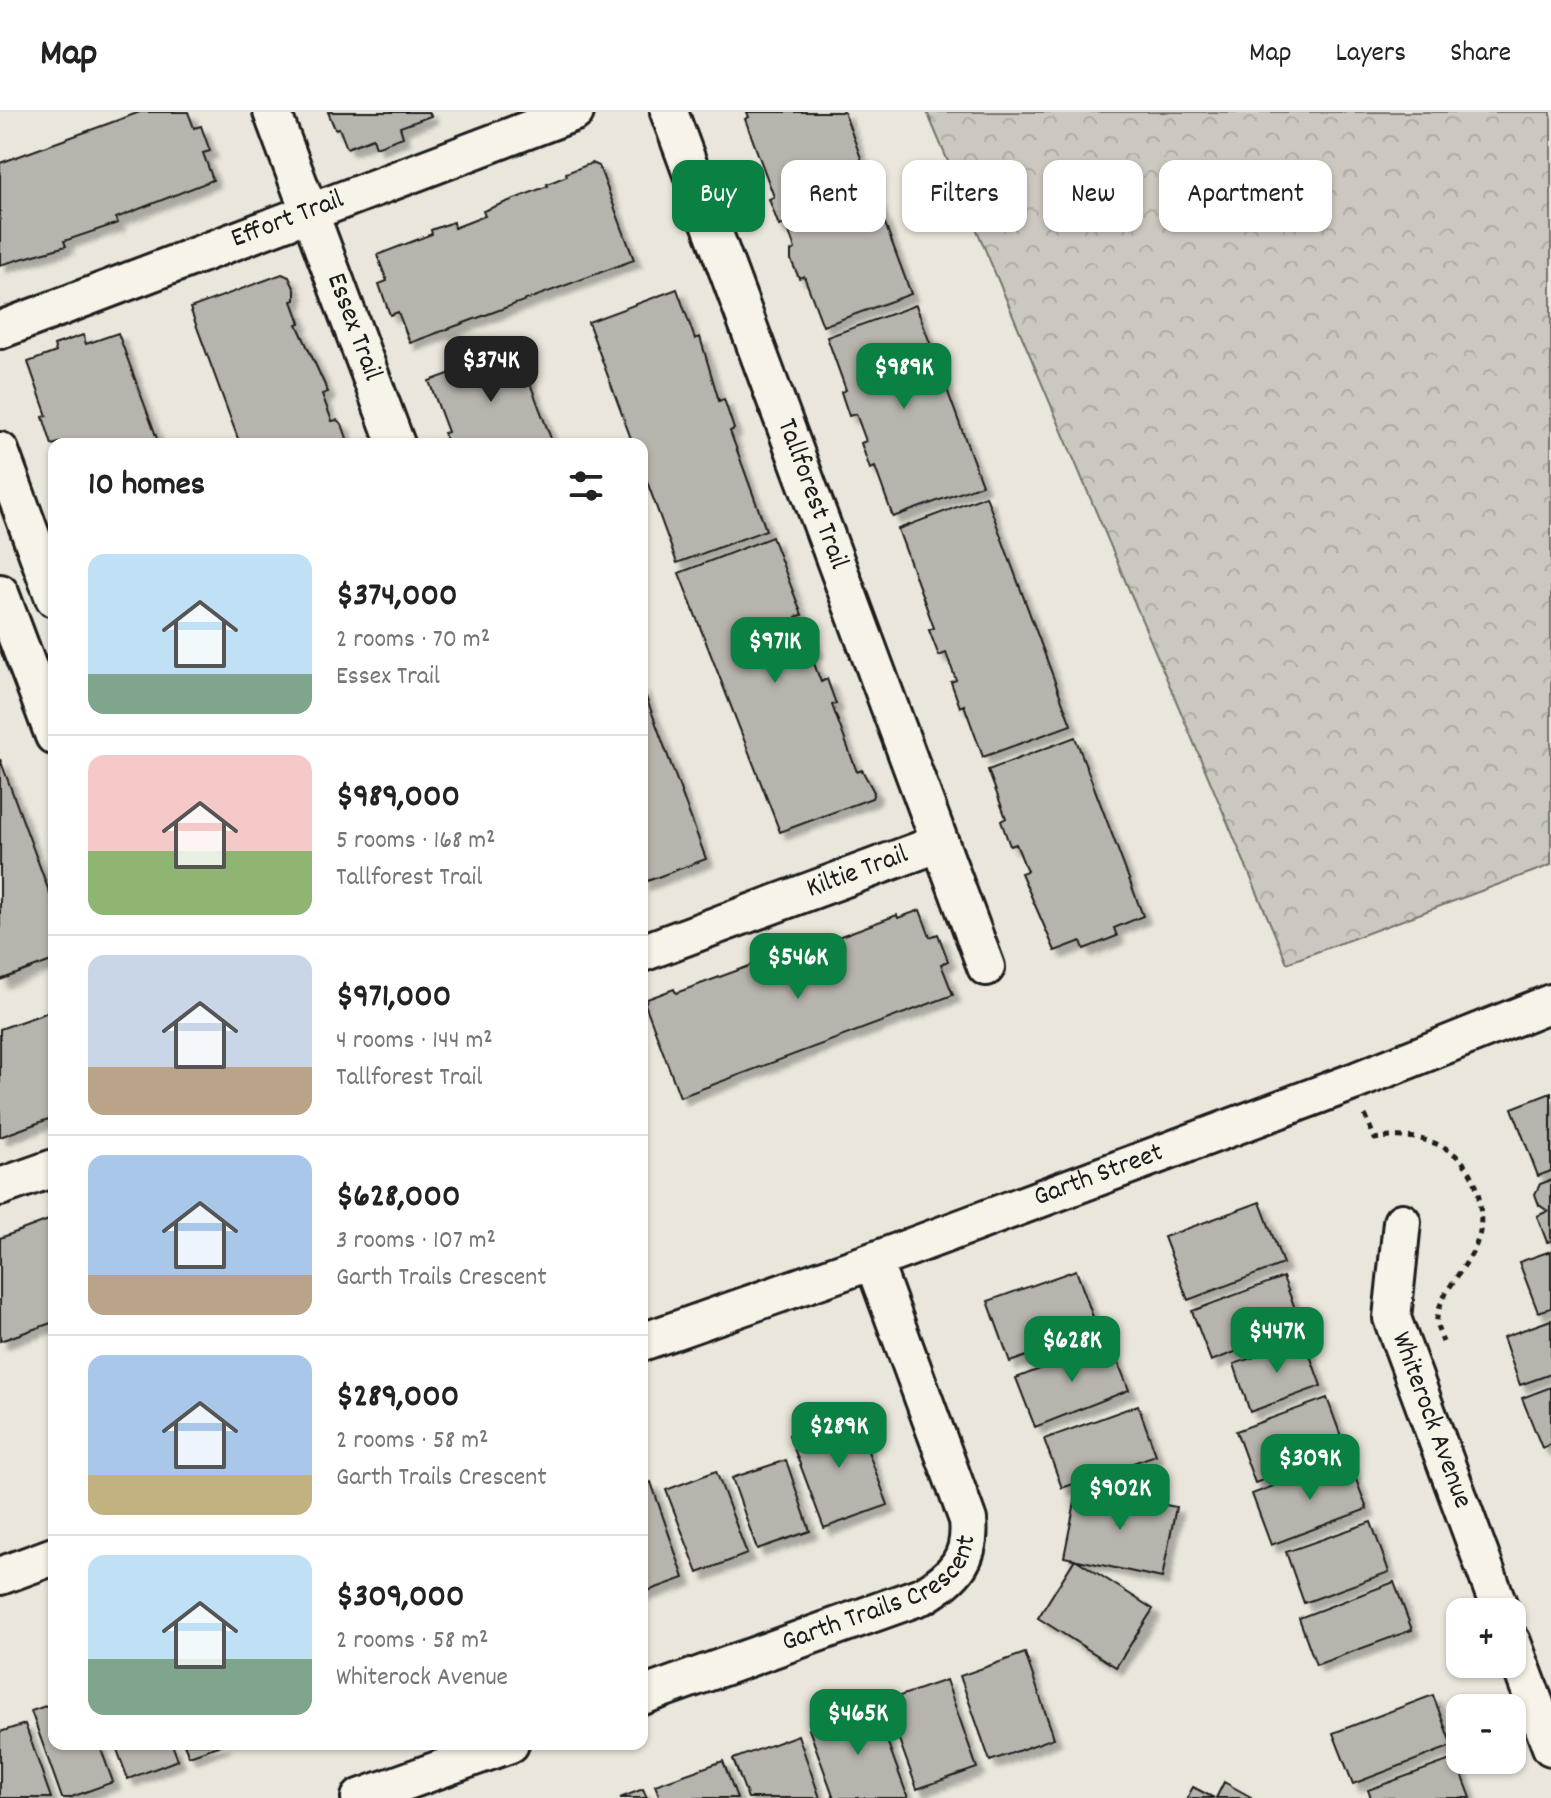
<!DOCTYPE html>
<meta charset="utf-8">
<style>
:root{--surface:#fff;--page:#f6f6f6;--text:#222;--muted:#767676;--line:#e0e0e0;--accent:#0b8043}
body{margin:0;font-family:Dekko,sans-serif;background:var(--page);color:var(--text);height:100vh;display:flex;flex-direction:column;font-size:30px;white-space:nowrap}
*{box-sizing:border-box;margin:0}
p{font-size:26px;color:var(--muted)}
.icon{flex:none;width:44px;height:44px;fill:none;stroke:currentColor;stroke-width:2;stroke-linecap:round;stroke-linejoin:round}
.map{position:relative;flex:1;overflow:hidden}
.panel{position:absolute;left:48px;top:326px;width:600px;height:1312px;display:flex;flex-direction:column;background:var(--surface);border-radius:16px;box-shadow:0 2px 6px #0004}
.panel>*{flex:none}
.banner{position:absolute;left:672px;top:48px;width:758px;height:72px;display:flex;gap:16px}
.fabs{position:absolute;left:1446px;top:1486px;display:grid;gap:16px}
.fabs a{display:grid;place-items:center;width:80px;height:80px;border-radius:16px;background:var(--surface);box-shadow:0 2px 6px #0004;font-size:40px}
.price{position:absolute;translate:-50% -68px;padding:0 18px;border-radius:16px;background:var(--accent);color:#fff;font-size:26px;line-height:52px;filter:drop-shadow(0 2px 4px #0008)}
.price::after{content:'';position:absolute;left:50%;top:48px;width:24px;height:18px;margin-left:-12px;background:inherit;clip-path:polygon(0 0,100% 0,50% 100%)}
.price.current{background:#222;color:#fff}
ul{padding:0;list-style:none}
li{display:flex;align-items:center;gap:24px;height:200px;padding:0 40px}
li+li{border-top:2px solid var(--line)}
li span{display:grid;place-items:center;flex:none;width:224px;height:160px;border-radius:16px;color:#555}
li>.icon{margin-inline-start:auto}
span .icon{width:96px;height:96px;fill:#fffc;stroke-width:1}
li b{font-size:34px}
h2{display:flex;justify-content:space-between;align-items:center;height:96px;padding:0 40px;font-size:34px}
.tag{padding:0 28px;border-radius:16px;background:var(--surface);box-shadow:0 2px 6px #0004;font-size:28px;line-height:72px}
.tag.current{background:var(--accent);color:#fff}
header{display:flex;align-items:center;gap:48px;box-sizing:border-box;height:112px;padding:0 40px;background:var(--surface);border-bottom:2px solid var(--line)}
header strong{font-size:38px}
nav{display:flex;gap:44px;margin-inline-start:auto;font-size:28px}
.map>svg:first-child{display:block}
.forest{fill:url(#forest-crowns);stroke:#74726e;stroke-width:2}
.building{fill:#b6b4ac;stroke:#1c1c1c;stroke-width:2;filter:url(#shadow)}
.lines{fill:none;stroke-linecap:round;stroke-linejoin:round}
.minor-casing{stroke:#1c1c1c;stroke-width:42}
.path{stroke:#1c1c1c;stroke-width:5;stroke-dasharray:6 6;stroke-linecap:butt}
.minor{stroke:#f7f3e8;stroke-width:36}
.labels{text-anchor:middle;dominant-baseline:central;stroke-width:6;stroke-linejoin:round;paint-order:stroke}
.street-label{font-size:28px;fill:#1c1c1c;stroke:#f7f3e8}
</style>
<header>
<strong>Map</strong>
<nav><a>Map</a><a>Layers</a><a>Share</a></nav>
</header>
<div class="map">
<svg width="1551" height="1686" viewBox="0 0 1551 1686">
<defs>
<pattern id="forest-crowns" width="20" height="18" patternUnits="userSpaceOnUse" patternTransform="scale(2)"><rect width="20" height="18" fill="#ccc8c0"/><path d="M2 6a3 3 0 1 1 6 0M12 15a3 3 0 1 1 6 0" fill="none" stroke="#afaba4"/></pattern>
<filter id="shadow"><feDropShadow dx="7" dy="7" stdDeviation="2" flood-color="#0004"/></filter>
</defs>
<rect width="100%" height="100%" fill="#eae6dc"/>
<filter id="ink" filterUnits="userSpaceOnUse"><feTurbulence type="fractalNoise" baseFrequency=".0125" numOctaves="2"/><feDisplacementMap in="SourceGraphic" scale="16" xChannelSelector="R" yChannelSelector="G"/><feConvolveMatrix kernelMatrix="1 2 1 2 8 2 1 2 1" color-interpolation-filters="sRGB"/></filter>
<g filter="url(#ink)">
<path class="forest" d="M927 0H1551V753L1287 851Z"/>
<path class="building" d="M140 0H188L194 16 201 14 210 39 203 41 213 68 116 106 118 111 64 129 66 134 0 153V51Z
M328 0H429L431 4 400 15 403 25 376 35 373 26 347 36 339 16 335 17Z
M747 0H844L911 182 823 214 804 164 799 166 791 148V139L795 137 786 112 779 114 769 87 774 85 745 7 749 5Z
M592 51 599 54 634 148 410 231 398 200 390 203 379 172 387 169 377 143 432 122 431 118 453 110 454 116 485 104 483 99 548 74 547 72 567 64 566 61Z
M282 162 289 165 295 178V188L292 189 300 211 297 212 328 280 322 282 332 309 337 308 342 312 349 332H240L190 196Z
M677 177 695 227 700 225 719 289 724 287 734 317 730 319 766 418 677 451 642 356V332H633L588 210Z
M916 193 982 373 893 405 875 355 870 357 861 331 866 329 856 302 849 304 841 280 846 278 827 225Z
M118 221 159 332 59 331 52 333 43 305 47 304 28 250 56 240 54 233 83 223 86 232Z
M517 237 553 332H447L444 321 448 320 429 269Z
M986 384 1071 613 983 645 964 593 960 595 951 570 956 568 946 541 939 544 929 518 934 516 898 417Z
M772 425 802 503 796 505 801 519 807 516 816 539 810 541 821 570 827 567 836 592 832 593 857 660 862 658 874 680 872 686 780 720 679 461Z
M642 574 706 747 642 771Z
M1075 625 1143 804 1114 816 1117 824 1084 837 1081 829 1055 839 1021 761 1027 759 1016 732 1010 734 1001 709 1006 706 988 658Z
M0 647 54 793V848L0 868Z
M920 798 930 825 938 822 948 849 941 852 953 883 680 985 645 892 647 887 674 877 676 881 763 849 766 855 795 844 793 839 817 830 819 832 897 803 898 806Z
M54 898V1005L0 1025V917Z
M1551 981V1059L1538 1064 1512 996Z
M1551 1068V1129L1547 1130 1537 1104 1548 1099 1539 1093 1535 1082 1540 1072Z
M1260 1090 1283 1152 1188 1188 1164 1125Z
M54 1106V1210L0 1229V1126Z
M1551 1139V1196L1538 1200 1519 1150Z
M1076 1158 1098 1219 1010 1250 988 1189Z
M1283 1165 1302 1215 1211 1249 1192 1199Z
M1551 1208V1262L1520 1273 1503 1225Z
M1304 1227 1321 1274 1250 1300 1234 1252Z
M1110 1230 1129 1278 1035 1315 1016 1266Z
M1551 1275V1332L1542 1336 1522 1286Z
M1327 1286 1346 1338 1255 1371 1236 1319Z
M1138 1293 1156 1343 1062 1376 1044 1327Z
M853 1299 888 1393 824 1416 789 1323Z
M1348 1346 1367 1397 1271 1433 1252 1382Z
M786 1348 810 1419 757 1437 732 1366Z
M716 1359 747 1442 698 1461 666 1378Z
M651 1370 684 1466 642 1481V1374Z
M1078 1375 1176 1395 1162 1466 1064 1445Z
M1371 1410 1389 1460 1304 1491 1286 1440Z
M1075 1447 1153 1497 1116 1555 1038 1506Z
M1394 1470 1412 1518 1316 1553 1299 1506Z
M1025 1541 1054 1626 990 1649 960 1564Z
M946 1568 977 1656 917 1677 885 1589Z
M1433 1583 1452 1634 1353 1672 1333 1621Z
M54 1591V1632H99L113 1670 69 1686H62L31 1599Z
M874 1593 908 1686H834L809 1617Z
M25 1612 51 1686H0V1620Z
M798 1623 820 1686H748L733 1647Z
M115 1632H172L178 1648 128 1667Z
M184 1632H224L189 1644Z
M1456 1646 1471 1686H1371L1368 1678Z
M723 1649 737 1686H660L655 1673Z
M1224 1670 1251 1685V1686H1216Z
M1193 1675 1214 1686H1187Z
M643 1677 647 1686H620Z"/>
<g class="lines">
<defs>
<g id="minor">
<path id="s1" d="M272 0 396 332"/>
<path id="s2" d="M669 0 986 855"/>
<path id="s3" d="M0 218 575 0"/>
<path d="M0 339 54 486"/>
<path d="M0 481 54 624"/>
<path id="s4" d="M642 841 940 731"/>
<path d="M0 1075 54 1056"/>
<path id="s5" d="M1402 1110 1392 1206 1501 1500"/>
<path id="s6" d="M642 1230 873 1149 1353 970 1551 891"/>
<path d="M0 1464 54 1444"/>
<path d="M1512 1530 1551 1635"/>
<path id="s7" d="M642 1584 924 1483C955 1464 972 1446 968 1408L873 1149"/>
<path d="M360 1686 510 1632"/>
</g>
</defs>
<use href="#minor" class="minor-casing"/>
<path class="path" d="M1365 1003 1375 1027C1425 1018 1475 1037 1480 1093 1481 1105 1482 1118 1477 1130 1469 1155 1434 1185 1437 1213 1438 1218 1441 1225 1443 1230"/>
<use href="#minor" class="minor"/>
</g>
</g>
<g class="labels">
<g class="street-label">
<text stroke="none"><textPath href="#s3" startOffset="308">Effort Trail</textPath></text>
<text stroke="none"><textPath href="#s1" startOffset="230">Essex Trail</textPath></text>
<text stroke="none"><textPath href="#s2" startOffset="408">Tallforest Trail</textPath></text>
<text stroke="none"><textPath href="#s4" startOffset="230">Kiltie Trail</textPath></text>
<text stroke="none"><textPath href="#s6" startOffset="486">Garth Street</textPath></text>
<text stroke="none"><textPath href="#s5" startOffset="206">Whiterock Avenue</textPath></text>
<text stroke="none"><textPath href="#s7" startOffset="264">Garth Trails Crescent</textPath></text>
</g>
</g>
</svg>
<div class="fabs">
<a>+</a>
<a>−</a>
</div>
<b class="price current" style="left:491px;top:292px">$374K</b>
<b class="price" style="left:904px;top:299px">$989K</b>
<b class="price" style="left:775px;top:573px">$971K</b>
<b class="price" style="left:798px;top:889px">$546K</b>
<b class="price" style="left:1277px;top:1263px">$447K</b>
<b class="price" style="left:1072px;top:1272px">$628K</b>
<b class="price" style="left:839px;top:1358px">$289K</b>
<b class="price" style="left:1310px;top:1390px">$309K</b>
<b class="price" style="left:1120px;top:1420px">$902K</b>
<b class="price" style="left:858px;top:1645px">$465K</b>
<div class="banner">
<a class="tag current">Buy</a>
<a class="tag">Rent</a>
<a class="tag">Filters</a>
<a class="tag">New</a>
<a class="tag">Apartment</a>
</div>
<section class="panel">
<h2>10 homes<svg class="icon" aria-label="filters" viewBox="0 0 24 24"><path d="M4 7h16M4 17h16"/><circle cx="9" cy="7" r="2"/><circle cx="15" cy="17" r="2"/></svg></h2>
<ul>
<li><span style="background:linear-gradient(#bfe0f5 75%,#7fa58c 0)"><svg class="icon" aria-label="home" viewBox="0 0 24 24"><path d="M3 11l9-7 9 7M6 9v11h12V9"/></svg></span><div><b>$374,000</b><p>2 rooms · 70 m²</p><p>Essex Trail</p></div></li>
<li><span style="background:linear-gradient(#f6c9c9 60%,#8fb573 0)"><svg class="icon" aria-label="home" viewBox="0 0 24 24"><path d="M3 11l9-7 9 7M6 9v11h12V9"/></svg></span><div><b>$989,000</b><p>5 rooms · 168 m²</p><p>Tallforest Trail</p></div></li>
<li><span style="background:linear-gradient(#c9d6e8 70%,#b9a48a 0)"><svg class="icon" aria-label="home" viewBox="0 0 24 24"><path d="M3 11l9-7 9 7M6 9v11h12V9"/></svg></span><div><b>$971,000</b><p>4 rooms · 144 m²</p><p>Tallforest Trail</p></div></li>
<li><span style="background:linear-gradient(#a9c7e8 75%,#b9a48a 0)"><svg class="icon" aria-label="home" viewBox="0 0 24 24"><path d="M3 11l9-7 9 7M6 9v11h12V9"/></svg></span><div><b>$628,000</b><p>3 rooms · 107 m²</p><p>Garth Trails Crescent</p></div></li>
<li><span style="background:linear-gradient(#a9c7e8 75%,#c2b280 0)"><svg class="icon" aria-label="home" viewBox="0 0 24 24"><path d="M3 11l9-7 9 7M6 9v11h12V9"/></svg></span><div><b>$289,000</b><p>2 rooms · 58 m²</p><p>Garth Trails Crescent</p></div></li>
<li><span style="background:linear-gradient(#bfe0f5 65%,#7fa58c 0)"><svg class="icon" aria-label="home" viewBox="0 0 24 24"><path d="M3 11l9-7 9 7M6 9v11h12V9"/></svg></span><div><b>$309,000</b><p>2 rooms · 58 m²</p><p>Whiterock Avenue</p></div></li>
</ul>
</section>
</div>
